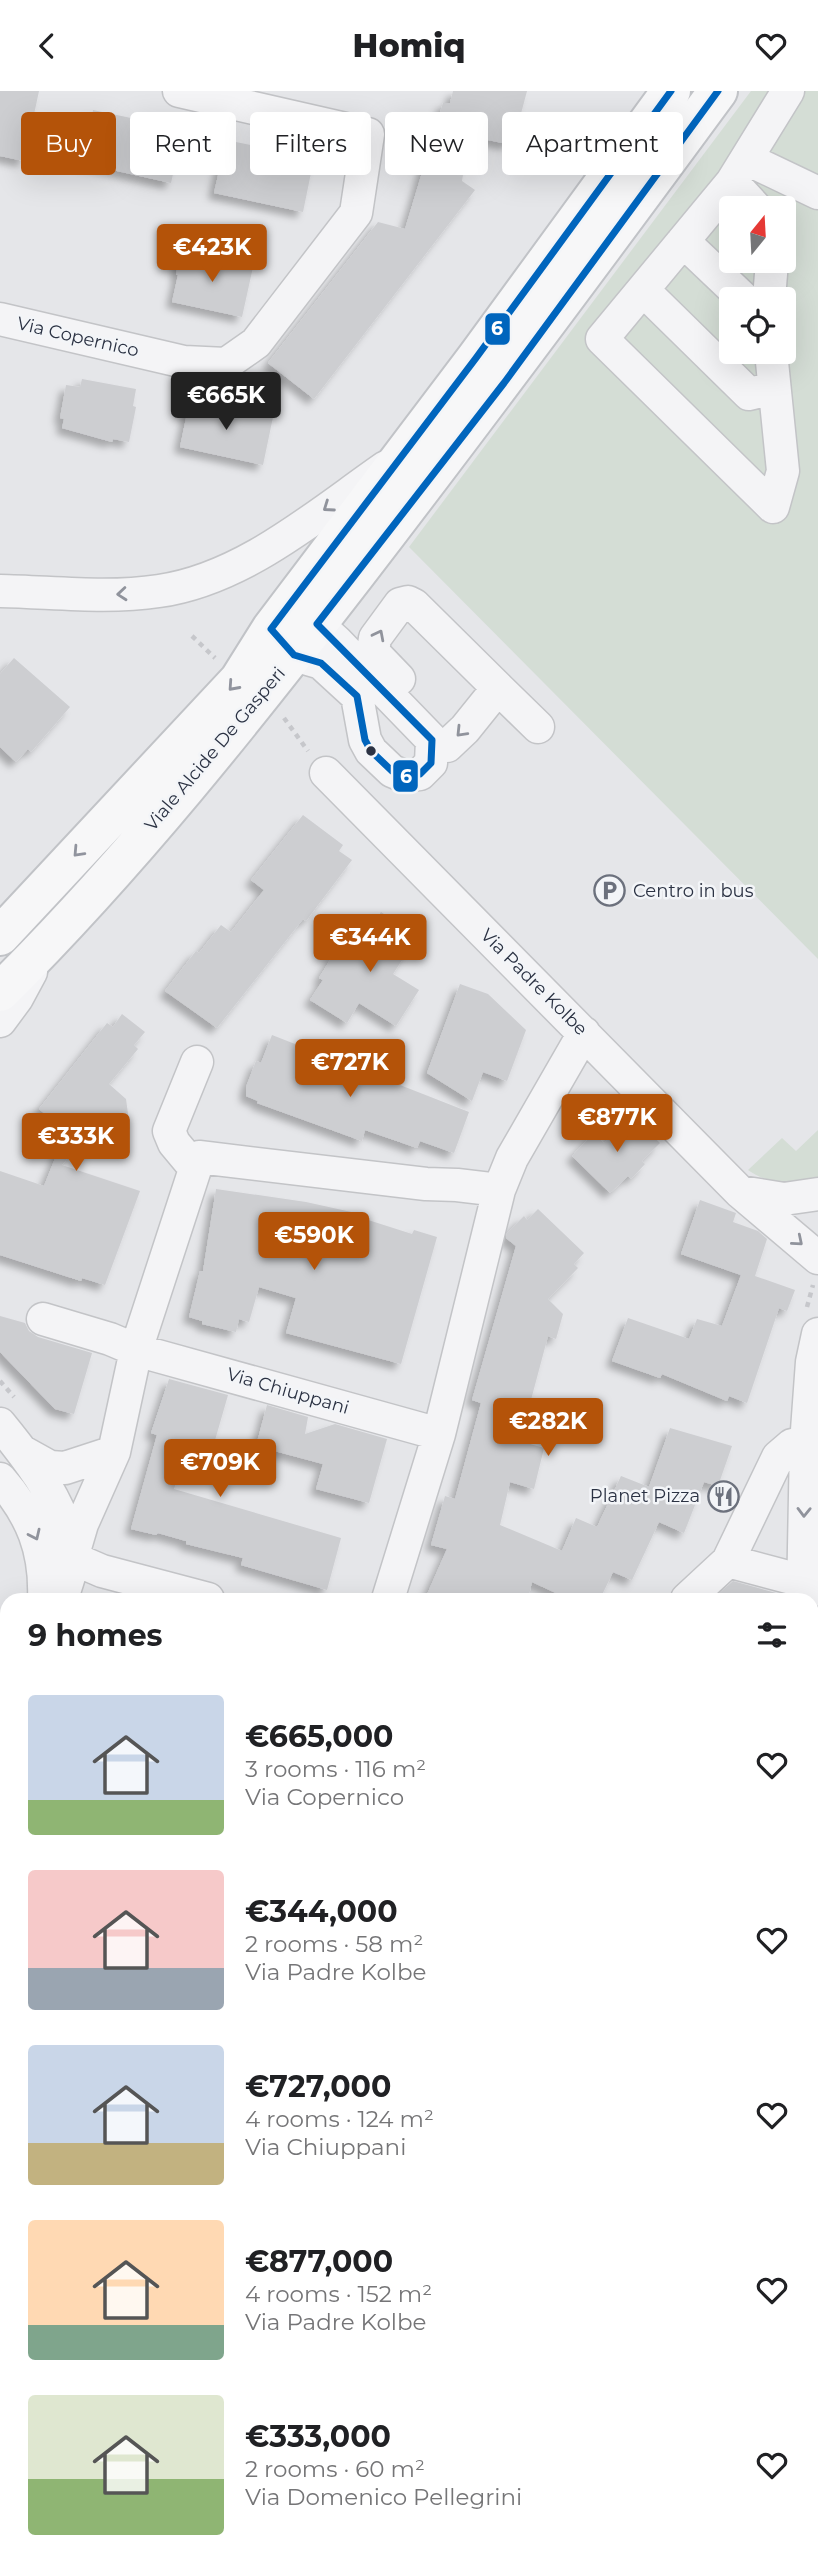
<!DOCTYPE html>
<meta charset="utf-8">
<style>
:root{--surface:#fff;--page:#f6f6f6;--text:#202124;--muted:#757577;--accent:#b45309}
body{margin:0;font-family:Montserrat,sans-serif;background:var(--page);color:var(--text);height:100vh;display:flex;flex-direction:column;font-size:26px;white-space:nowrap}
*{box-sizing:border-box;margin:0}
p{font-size:23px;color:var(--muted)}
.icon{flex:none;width:38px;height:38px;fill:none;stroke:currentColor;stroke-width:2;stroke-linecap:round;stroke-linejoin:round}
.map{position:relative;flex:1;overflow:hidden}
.sheet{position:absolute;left:0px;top:1502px;width:819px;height:975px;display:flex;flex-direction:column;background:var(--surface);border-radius:21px 21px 0 0;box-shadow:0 7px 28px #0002}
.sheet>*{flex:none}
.banner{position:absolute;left:21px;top:21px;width:777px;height:63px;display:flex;gap:14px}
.needle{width:46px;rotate:18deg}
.fabs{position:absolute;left:719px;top:105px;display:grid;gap:14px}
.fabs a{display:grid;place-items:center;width:77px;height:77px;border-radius:7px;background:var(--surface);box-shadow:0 7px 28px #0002;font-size:35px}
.price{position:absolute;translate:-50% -60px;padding:0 16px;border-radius:7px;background:var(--accent);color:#fff;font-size:23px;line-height:46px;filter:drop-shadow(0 2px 4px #0008)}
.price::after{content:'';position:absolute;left:50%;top:42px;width:21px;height:16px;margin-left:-10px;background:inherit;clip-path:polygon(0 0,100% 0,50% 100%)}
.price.on{background:#222;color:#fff}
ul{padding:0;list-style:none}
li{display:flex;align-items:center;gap:21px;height:175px;padding:0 28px}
li span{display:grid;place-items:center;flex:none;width:196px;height:140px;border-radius:7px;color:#555}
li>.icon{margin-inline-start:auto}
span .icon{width:84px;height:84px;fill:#fffc;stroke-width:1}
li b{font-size:30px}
h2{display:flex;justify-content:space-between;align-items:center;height:84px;padding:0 28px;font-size:30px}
.pill{padding:0 24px;border-radius:7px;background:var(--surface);box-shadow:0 7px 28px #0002;font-size:24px;line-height:63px}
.pill.on{background:var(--accent);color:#fff}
header{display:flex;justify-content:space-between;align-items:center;height:91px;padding:0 28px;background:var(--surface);font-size:32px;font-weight:800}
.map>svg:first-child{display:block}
.green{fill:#d4ddd5;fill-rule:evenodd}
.building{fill:#cdced1;filter:url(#shadow)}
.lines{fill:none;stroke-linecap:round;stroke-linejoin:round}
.minor-casing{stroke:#c3c4c7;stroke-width:35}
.major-casing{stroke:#c1c3c7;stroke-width:42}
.path{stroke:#c6c7cb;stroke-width:4.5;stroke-dasharray:5 5;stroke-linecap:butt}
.minor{stroke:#f4f4f6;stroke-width:32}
.major{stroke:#f7f7f8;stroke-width:38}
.bus-1-casing{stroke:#f3f5f8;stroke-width:12}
.bus-1{stroke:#0065bd;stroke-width:7}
.oneway{stroke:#90939c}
.oneway2{stroke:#91949e}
.bus-dot{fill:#2b3243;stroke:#f3f5f8;stroke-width:2.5}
.labels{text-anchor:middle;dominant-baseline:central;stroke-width:5;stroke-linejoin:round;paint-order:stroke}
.street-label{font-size:18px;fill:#2b3243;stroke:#f3f5f8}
.poi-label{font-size:18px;fill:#2b3243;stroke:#f3f5f8;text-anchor:start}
.line-badge{stroke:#f3f5f8;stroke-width:2.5}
.badge-label{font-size:19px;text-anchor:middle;font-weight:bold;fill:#fff}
</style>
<header><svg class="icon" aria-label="back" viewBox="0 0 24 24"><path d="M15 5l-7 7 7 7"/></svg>Homiq<svg class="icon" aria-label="heart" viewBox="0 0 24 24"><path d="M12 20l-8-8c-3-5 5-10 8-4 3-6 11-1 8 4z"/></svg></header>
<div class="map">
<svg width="818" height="2476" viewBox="0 0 818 2476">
<defs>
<filter id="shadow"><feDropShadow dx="-6" dy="6" stdDeviation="3.5" flood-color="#0004"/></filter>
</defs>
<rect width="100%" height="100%" fill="#e5e6e9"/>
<path class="green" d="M751 0H818V868L409 456ZM732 117H784V170H732ZM732 208H784V261H732Z
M818 1039V1089C795 1092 768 1094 748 1079L782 1047 796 1060Z"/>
<path class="building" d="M0 0H39L24 70 0 65Z
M453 0H527L515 45 507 53 469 45 462 90 475 99 314 308 268 272 378 131 405 138 443 12H450Z
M93 19 183 38 171 92 81 72Z
M226 49 314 67 303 121 214 102Z
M179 159 253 176 242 226 172 211 178 184H176Z
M82 288 136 298 133 315 136 316 129 351 113 348 112 351 62 337 64 328 60 327 66 294 80 296Z
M190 308 273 326 263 374 180 356Z
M14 567 70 616 31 661 28 658 16 671 0 656V583Z
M303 724 343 754 339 760 352 769 306 830 303 828 217 937 165 900 196 860 199 862 221 834 231 841 264 799 251 789Z
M381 821 396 831 399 827 420 841 393 883 419 899 396 935 359 912 347 932 310 909 323 889 319 887 335 861 347 869 366 837 369 839Z
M460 893 488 903 526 939 507 990 483 981 472 1010 427 982Z
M122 923 145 941 134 954 138 958 109 993 126 1008 130 1038 85 1045 62 1074 140 1100 105 1194 82 1187 81 1190 0 1164V1080L44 1095 66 1040 39 1018 107 932 113 936Z
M272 944 469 1021 454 1062 420 1050 417 1057 365 1039 362 1050 257 1012 258 1010 246 1005V996L256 970 261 972Z
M631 1024 660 1052 642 1070 645 1073 631 1088 628 1085 610 1102 572 1065 594 1042 604 1052Z
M216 1098 306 1111 365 1124V1128L412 1143 414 1139 437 1146 401 1273 286 1242 296 1207 259 1196 249 1231 239 1228 236 1241 202 1233V1230L189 1226 200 1180H203Z
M700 1109 736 1122 733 1131 758 1140 767 1148 755 1185 795 1199 787 1220 779 1217 747 1312 729 1305 727 1310 662 1283 660 1287 612 1270 628 1227 689 1248 697 1228 722 1235 741 1184 681 1163Z
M538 1118 584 1162 574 1173 578 1177 548 1208 563 1223 556 1248 548 1245 520 1350 544 1357 534 1398 510 1391 500 1434 562 1460 576 1427 597 1436 621 1385 649 1396 670 1337 732 1355 718 1395 704 1391 684 1442 659 1431 632 1489 613 1481 600 1508H569L532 1491 528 1508H425L447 1458 431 1454 445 1405 455 1408 481 1312 472 1309 516 1155 506 1147 507 1142 524 1125 527 1129Z
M0 1225 25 1232 29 1240 38 1246 92 1262 74 1323 55 1318 0 1261Z
M169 1288 228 1304 209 1370 184 1363 174 1398 341 1447 327 1499 241 1474 243 1467 186 1453V1450L158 1442 156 1444 131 1438 157 1344 151 1342Z
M267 1314 308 1326 305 1343 335 1333 387 1348 369 1412 316 1398 323 1373 256 1355Z
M733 1490 776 1502V1508H753L736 1505 733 1508H713Z"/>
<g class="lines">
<defs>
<path id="minor" d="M747 68 818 102
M732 91 756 117
M683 150 744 208
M643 199 749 303 774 297
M769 208 772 170
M0 228 184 271 226 273 256 252 356 122 368 43 179 0
M771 261 783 380 773 416 602 248 732 91 788 0
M0 500C53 501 106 508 159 500 244 488 318 423 386 376
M278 547 294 564 321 572 357 605 365 649 371 660 392 680 404 685 420 683 431 672 432 649 336 550 317 533 297 525
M399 588 373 561 375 547 400 513 408 511 414 514 498 597 465 638 447 655
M498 597 538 636
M326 682 740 1101 818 1167
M0 930 17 907 31 881
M197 971 169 1040 174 1052 189 1070 199 1066 136 1259 114 1361 82 1433 72 1467 102 1480 208 1508
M199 1066 426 1093 457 1094 499 1099 512 1067 584 942
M740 1101 784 1108 818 1103
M43 1228 110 1248 136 1259 439 1343
M0 1333C31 1371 66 1415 72 1466 73 1478 65 1496 62 1508
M23 1361 50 1376 65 1377 114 1361
M0 1388C32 1424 46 1460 44 1508
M728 1470 803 1490
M388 1508 439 1343 499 1099
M687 1508 728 1470 778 1366 792 1354 806 1353
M803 1508 806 1353 812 1271 818 1243
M0 1688 7 1662
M812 1817 818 2476
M0 2008 7 2003
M430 2476 621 2469"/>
<path id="major" d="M0 845 239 589 271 538 476 267 671 0
M0 901C130 772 245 627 357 482 479 323 599 162 718 0"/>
</defs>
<use href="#minor" class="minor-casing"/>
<use href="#major" class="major-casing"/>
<path class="path" d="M192 545 215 567
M284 627 308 660
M807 1216 813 1194
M0 1290 14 1306"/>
<use href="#minor" class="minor"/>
<use href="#major" class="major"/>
<defs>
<path id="bus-1" d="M671 0 476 267 271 538 294 564 321 572 357 605 365 649 371 660 392 680 404 685 420 683 431 672 432 649 317 533 504 292 718 0"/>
</defs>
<use href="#bus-1" class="bus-1-casing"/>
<use href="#bus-1" class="bus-1"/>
</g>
<defs><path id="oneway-chevron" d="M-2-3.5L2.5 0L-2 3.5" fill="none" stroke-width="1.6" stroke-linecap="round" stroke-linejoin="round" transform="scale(1.75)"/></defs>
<g class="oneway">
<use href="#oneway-chevron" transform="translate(328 416) rotate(145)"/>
<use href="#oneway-chevron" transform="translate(122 503) rotate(175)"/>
<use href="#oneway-chevron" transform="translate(379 544) rotate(-63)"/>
<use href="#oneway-chevron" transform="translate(461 641) rotate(134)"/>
<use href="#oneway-chevron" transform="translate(798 1150) rotate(40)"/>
<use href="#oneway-chevron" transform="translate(804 1421) rotate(91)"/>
<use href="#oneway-chevron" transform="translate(35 1444) rotate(65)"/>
</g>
<g class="oneway2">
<use href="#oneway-chevron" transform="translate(233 595) rotate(132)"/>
<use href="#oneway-chevron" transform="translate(78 761) rotate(133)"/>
</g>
<defs>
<symbol id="parking-ring" viewBox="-11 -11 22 22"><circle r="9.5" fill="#f3f5f8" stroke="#6c717d" stroke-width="1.5"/><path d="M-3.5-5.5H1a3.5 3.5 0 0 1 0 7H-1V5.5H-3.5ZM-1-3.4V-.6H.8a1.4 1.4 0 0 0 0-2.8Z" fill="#6c717d"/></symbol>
<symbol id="restaurant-ring" viewBox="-11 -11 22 22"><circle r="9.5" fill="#f3f5f8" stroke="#6c717d" stroke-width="1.5"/><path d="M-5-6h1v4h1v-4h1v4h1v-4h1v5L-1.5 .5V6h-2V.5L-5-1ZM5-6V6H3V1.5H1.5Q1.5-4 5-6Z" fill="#6c717d"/></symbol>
</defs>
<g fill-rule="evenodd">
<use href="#parking-ring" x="592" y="782" width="35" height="35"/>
<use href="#restaurant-ring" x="706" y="1388" width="35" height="35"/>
</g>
<circle class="bus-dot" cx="371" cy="660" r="6"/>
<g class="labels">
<g class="street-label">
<text transform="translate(78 246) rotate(13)">Via Copernico</text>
<text transform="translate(215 658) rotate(-50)">Viale Alcide De Gasperi</text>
<text transform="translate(534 891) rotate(45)">Via Padre Kolbe</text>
<text transform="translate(288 1300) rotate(16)">Via Chiuppani</text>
</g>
<g class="poi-label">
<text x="633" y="800">Centro in bus</text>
<text x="700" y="1405" text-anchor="end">Planet Pizza</text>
</g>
</g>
<g class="line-badge">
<rect x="484" y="221" width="27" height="34" rx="7" fill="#0065bd"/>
<rect x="392" y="668" width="27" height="34" rx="7" fill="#0065bd"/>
</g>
<g class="badge-label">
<text x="497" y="244">6</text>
<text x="406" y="692">6</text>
</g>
</svg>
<div class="fabs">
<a><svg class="needle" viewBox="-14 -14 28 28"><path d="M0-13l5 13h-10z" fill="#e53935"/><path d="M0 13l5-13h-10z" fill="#757577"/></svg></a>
<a><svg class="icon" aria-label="locate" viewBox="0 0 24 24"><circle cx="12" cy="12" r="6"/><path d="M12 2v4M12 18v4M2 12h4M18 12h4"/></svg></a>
</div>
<b class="price" style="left:212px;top:193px">€423K</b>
<b class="price on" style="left:226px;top:341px">€665K</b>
<b class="price" style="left:370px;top:883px">€344K</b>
<b class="price" style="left:350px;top:1008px">€727K</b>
<b class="price" style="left:617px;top:1063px">€877K</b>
<b class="price" style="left:76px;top:1082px">€333K</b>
<b class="price" style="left:314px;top:1181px">€590K</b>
<b class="price" style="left:548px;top:1367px">€282K</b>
<b class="price" style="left:220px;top:1408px">€709K</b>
<div class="banner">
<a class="pill on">Buy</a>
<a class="pill">Rent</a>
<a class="pill">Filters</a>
<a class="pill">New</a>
<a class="pill">Apartment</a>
</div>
<section class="sheet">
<h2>9 homes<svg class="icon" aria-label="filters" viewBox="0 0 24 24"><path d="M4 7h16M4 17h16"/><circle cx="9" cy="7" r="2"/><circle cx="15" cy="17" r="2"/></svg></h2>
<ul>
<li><span style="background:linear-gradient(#c9d6e8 75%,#8fb573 0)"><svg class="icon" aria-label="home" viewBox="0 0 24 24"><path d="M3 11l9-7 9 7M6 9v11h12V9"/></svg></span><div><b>€665,000</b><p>3 rooms · 116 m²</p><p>Via Copernico</p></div><svg class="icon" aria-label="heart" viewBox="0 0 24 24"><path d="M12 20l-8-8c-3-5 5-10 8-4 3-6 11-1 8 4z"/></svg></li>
<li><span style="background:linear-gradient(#f6c9c9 70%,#9aa5b1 0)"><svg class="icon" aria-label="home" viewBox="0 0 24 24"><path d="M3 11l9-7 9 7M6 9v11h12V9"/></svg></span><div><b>€344,000</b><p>2 rooms · 58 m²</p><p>Via Padre Kolbe</p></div><svg class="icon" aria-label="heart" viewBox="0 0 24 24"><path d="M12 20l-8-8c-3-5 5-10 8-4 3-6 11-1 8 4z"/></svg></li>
<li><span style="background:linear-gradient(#c9d6e8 70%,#c2b280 0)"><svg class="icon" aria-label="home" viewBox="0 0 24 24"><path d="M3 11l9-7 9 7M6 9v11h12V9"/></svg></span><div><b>€727,000</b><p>4 rooms · 124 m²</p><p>Via Chiuppani</p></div><svg class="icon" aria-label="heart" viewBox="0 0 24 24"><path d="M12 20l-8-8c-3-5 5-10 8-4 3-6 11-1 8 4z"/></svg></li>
<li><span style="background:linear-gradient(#ffd9b3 75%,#7fa58c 0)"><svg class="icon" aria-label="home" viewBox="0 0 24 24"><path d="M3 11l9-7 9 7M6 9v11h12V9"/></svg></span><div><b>€877,000</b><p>4 rooms · 152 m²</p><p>Via Padre Kolbe</p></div><svg class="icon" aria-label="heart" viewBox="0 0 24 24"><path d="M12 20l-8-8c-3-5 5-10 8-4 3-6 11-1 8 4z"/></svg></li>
<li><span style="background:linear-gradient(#dfe7d0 60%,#8fb573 0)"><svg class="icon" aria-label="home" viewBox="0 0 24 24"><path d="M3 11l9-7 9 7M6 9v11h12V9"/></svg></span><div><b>€333,000</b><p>2 rooms · 60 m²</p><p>Via Domenico Pellegrini</p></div><svg class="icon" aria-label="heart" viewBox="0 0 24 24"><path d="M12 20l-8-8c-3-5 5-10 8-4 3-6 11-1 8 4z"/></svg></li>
</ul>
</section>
</div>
